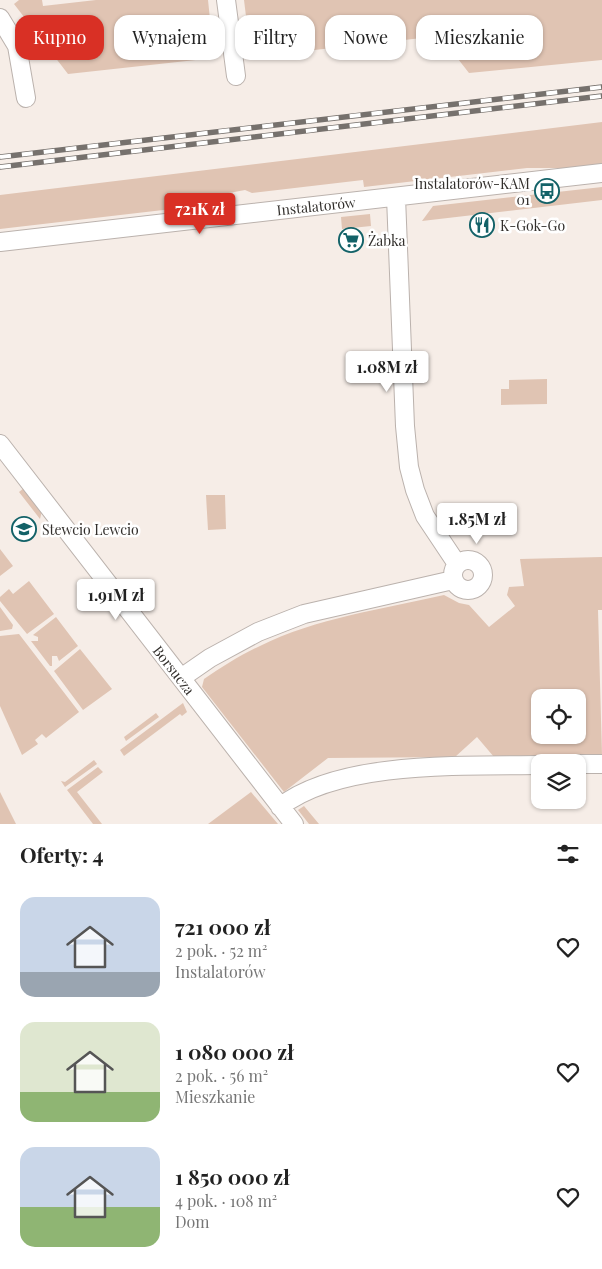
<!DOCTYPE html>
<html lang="pl">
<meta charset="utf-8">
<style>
:root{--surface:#fff;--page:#f6f6f6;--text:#222;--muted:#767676;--accent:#d93025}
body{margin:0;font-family:"Playfair Display",serif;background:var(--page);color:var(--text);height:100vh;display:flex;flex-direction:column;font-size:19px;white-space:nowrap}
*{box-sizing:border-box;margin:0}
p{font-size:16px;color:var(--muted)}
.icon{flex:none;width:28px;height:28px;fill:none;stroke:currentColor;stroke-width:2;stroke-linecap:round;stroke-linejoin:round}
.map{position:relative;height:824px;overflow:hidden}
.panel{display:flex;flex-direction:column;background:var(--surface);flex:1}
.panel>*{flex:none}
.banner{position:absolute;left:15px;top:15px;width:572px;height:45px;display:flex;gap:10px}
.fabs{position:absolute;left:531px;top:689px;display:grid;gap:10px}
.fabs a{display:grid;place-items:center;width:55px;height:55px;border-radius:10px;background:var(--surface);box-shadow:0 1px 4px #0004;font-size:25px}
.price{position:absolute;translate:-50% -42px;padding:0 11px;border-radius:5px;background:#fff;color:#222;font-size:16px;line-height:32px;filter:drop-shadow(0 1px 2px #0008)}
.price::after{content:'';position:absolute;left:50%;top:30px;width:15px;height:11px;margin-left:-8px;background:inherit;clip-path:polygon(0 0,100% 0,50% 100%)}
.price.on{background:var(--accent);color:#fff}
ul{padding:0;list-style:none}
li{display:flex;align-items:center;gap:15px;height:125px;padding:0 20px}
li span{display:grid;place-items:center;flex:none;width:140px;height:100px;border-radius:15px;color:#555}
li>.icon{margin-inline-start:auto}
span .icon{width:60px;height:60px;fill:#fffc;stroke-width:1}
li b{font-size:21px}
h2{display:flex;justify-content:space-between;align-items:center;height:60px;padding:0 20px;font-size:21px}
.pill{padding:0 18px;border-radius:15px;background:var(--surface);box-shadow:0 1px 4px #0004;font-size:18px;line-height:45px}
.pill.on{background:var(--accent);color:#fff}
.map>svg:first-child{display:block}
.green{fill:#e0c4b3;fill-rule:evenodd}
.water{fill:#b09280}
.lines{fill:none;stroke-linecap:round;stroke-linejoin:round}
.minor-casing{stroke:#bbb2ad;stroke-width:20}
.minor{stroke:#fff;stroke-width:18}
.rail-casing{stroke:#76716d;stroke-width:5.5}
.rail{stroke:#fff;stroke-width:4;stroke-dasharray:11;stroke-linecap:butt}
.labels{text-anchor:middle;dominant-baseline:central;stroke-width:5;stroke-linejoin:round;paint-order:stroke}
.poi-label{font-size:14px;fill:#322f2c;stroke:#fff;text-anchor:start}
.street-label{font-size:14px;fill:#322f2c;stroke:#fff}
</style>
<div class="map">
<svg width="602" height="824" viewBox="0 0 602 824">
<rect width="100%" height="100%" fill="#f6ede7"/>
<path class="green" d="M19 0H42L43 6 96 0H208L214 58 68 74 14 4Z
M244 0H602V60L469 73 440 36 251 57Z
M602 122V164L570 168H527L364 187 363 180 252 193 245 190 197 199 189 207 0 229V195Z
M602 187V200L422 221 433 206Z
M370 214 371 226 342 229 341 217Z
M547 379V404L501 405V389H509V380Z
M24 488 42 511 40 519 19 492Z
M206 495H225L226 529 208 530Z
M0 549 13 566 0 576Z
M602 557V610H598L602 755 494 757 477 737 455 757 328 758 284 792 202 687 204 679C222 667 240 655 260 646 316 618 383 609 444 595L459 603 469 605 489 627 515 606 507 595 509 587 524 586 520 559ZM540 698H578V735H540Z
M29 581 54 614 27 634 0 601V597L9 589 13 594Z
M0 607 13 625 12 629 0 631Z
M56 617 78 646 59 661 57 656H52V666H50L31 641H38V637L33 635Z
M19 634 79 712 46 738 42 734 35 740 38 744 22 755 0 706V636Z
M80 649 112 689 83 710 54 671Z
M183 703 187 712 182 716 180 714 124 756 120 750Z
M156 713 159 717 126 741 124 737Z
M94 760 97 764 65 787 61 781 65 782Z
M98 767 103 772 77 792 102 824H93L67 790Z
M0 792 16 824H0Z
M251 792 278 824H208Z
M304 806 319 824H309L298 810Z"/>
<path class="water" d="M158 47a12 12 0 1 1 24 0a12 12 0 1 1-24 0Z"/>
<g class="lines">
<defs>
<path id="minor" d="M226 0 236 76
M0 18 17 46 26 98
M396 197 405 426 409 467 415 490 425 516 457 564
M0 242 602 173
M0 444 294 824
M453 575a15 15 0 1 1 30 0a15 15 0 1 1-30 0Z
M181 678 210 658 258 632 304 614 453 580
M578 764H602
M280 807C339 760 467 766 540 765"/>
</defs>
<use href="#minor" class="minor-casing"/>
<use href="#minor" class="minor"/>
<defs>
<path id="rail" d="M0 157 602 87
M0 167 602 96"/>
</defs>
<use href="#rail" class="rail-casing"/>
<use href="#rail" class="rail"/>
</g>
<defs>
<symbol id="bus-ring" viewBox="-11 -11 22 22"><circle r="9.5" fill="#fff" stroke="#136268" stroke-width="1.5"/><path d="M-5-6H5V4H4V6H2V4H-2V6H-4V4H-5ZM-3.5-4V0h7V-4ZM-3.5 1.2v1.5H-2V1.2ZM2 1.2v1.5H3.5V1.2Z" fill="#136268"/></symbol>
<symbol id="restaurant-ring" viewBox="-11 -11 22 22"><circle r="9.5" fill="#fff" stroke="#136268" stroke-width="1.5"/><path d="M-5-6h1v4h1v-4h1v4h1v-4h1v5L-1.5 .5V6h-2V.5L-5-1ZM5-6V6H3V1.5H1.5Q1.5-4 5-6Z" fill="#136268"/></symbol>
<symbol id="supermarket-ring" viewBox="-11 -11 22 22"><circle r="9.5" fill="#fff" stroke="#136268" stroke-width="1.5"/><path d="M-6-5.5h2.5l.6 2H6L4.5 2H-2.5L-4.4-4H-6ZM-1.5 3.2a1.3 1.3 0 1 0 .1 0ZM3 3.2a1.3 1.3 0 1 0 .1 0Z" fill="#136268"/></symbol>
<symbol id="school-ring" viewBox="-11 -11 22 22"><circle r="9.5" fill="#fff" stroke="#136268" stroke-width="1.5"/><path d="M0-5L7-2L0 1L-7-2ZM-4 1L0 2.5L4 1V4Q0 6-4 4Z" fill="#136268"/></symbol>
</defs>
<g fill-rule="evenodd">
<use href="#bus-ring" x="533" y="177" width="28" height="28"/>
<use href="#restaurant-ring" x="468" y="211" width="28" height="28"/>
<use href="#supermarket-ring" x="337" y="226" width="28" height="28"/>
<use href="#school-ring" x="10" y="515" width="28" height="28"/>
</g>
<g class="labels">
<g class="poi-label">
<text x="530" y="183" text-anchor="end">Instalatorów-KAM<tspan x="530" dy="16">01</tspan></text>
<text x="500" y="225">K-Gok-Go</text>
<text x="368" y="240">Żabka</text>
<text x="42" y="529">Stewcio Lewcio</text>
</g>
<g class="street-label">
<text transform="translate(316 206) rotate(-6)">Instalatorów</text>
<text transform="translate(174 670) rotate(52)">Borsucza</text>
</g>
</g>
</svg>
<div class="fabs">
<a><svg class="icon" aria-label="locate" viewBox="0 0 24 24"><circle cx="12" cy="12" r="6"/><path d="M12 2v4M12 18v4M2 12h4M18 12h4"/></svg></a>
<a><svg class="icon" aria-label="layers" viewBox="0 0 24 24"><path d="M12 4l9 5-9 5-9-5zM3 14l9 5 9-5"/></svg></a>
</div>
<b class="price on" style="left:200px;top:235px">721K zł</b>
<b class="price" style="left:387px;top:393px">1.08M zł</b>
<b class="price" style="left:477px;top:545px">1.85M zł</b>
<b class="price" style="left:116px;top:621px">1.91M zł</b>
<div class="banner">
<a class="pill on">Kupno</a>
<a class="pill">Wynajem</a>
<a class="pill">Filtry</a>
<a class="pill">Nowe</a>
<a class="pill">Mieszkanie</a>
</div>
</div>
<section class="panel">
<h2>Oferty: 4<svg class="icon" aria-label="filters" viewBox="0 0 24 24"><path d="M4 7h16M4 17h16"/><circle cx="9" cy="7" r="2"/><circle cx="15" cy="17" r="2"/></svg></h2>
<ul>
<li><span style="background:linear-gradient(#c9d6e8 75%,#9aa5b1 0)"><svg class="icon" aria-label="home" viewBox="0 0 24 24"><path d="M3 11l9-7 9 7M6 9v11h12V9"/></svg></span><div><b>721 000 zł</b><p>2 pok. · 52 m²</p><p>Instalatorów</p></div><svg class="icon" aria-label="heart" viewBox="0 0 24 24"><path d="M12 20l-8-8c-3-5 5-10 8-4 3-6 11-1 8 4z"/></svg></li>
<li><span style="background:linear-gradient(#dfe7d0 70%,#8fb573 0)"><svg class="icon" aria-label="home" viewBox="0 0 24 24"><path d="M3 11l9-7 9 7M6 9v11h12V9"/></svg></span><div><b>1 080 000 zł</b><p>2 pok. · 56 m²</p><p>Mieszkanie</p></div><svg class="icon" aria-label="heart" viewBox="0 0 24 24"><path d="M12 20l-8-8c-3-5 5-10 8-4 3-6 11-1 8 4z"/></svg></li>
<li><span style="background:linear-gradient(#c9d6e8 60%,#8fb573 0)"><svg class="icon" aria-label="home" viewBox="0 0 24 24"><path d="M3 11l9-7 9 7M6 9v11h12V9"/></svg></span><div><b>1 850 000 zł</b><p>4 pok. · 108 m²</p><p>Dom</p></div><svg class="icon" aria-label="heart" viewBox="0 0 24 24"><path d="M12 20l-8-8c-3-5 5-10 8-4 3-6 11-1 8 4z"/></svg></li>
</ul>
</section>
